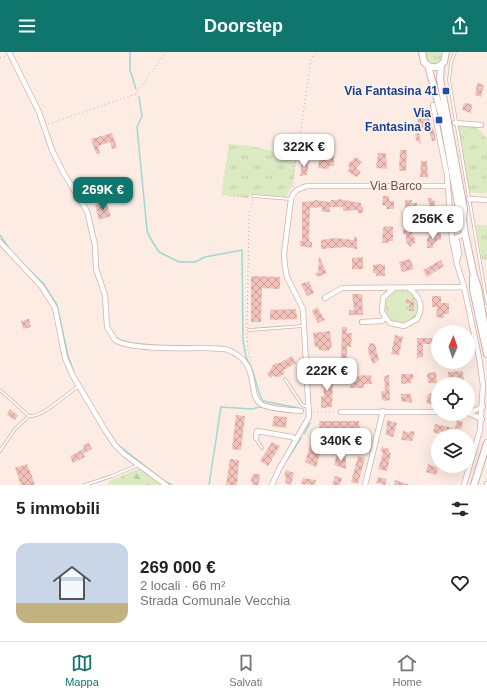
<!DOCTYPE html>
<html lang="it">
<meta charset="utf-8">
<style>
:root{--surface:#fff;--page:#f6f6f6;--text:#222;--muted:#767676;--line:#e0e0e0;--accent:#0f766e}
body{margin:0;font-family:Helvetica,sans-serif;background:var(--page);color:var(--text);height:100vh;display:flex;flex-direction:column;font-size:15px;white-space:nowrap}
*{box-sizing:border-box;margin:0}
p{font-size:13px;color:var(--muted)}
.icon{flex:none;width:22px;height:22px;fill:none;stroke:currentColor;stroke-width:2;stroke-linecap:round;stroke-linejoin:round}
.map{position:relative;height:433px;overflow:hidden}
.drawer{display:flex;flex-direction:column;background:var(--surface);flex:1}
.drawer>*{flex:none}
.needle{width:26px;rotate:2deg}
.tools{position:absolute;left:431px;top:273px;display:grid;gap:8px}
.tools a{display:grid;place-items:center;width:44px;height:44px;border-radius:50%;background:var(--surface);box-shadow:0 4px 16px #0002;font-size:20px}
.price{position:absolute;translate:-50% -34px;padding:0 9px;border-radius:8px;background:#fff;color:#222;font-size:13px;line-height:26px;filter:drop-shadow(0 1px 2px #0008)}
.price::after{content:'';position:absolute;left:50%;top:24px;width:12px;height:9px;margin-left:-6px;background:inherit;clip-path:polygon(0 0,100% 0,50% 100%)}
.price.current{background:var(--accent);color:#fff}
ul{padding:0;list-style:none}
li{display:flex;align-items:center;gap:12px;height:100px;padding:0 16px}
li+li{border-top:1px solid var(--line)}
li span{display:grid;place-items:center;flex:none;width:112px;height:80px;border-radius:12px;color:#555}
li>.icon{margin-inline-start:auto}
span .icon{width:48px;height:48px;fill:#fffc;stroke-width:1}
li b{font-size:17px}
h2{display:flex;justify-content:space-between;align-items:center;height:48px;padding:0 16px;font-size:17px}
header{display:flex;justify-content:space-between;align-items:center;height:52px;padding:0 16px;background:var(--accent);color:#fff;font-size:18px;font-weight:700}
.dock{display:flex;justify-content:space-around;align-items:center;height:56px;border-top:1px solid var(--line);background:var(--surface);font-size:11px;color:var(--muted)}
.dock a{display:grid;justify-items:center;gap:2px}
.dock .current{color:var(--accent)}
.map>svg:first-child{display:block}
.grass{fill:url(#grass-tufts)}
.forest{fill:url(#forest-firs)}
.park{fill:url(#park-crowns)}
.pitch{fill:#dceac1}
.lines{fill:none;stroke-linecap:round;stroke-linejoin:round}
.stream{stroke:#9dd8d3;stroke-width:1.5}
.building{fill:url(#building-cross-hatch)}
.lane-casing{stroke:#d0b3ad;stroke-width:3.5}
.street-casing{stroke:#d0b3ad;stroke-width:6}
.secondary-casing{stroke:#d3b1aa;stroke-width:8}
.path{stroke:#d7a59e;stroke-width:1;stroke-dasharray:1 3;stroke-linecap:butt}
.lane{stroke:#fff;stroke-width:2}
.street{stroke:#fff;stroke-width:4.5}
.secondary{stroke:#fff;stroke-width:6}
.transit-dot{fill:#1a4fb4;stroke:#fff1ea;stroke-width:1.5}
.labels{text-anchor:middle;dominant-baseline:central;stroke-width:3;stroke-linejoin:round;paint-order:stroke}
.transit-label{font-size:12px;font-weight:bold;fill:#164399;stroke:#fff1ea;text-anchor:end}
.street-label{font-size:12px;fill:#754d49;stroke:#fff1ea}
</style>
<header><svg class="icon" aria-label="menu" viewBox="0 0 24 24"><path d="M4 6h16M4 12h16M4 18h16"/></svg>Doorstep<svg class="icon" aria-label="share" viewBox="0 0 24 24"><path d="M12 15V3M7 8l5-5 5 5M5 13v7h14v-7"/></svg></header>
<div class="map">
<svg width="487" height="433" viewBox="0 0 487 433">
<defs>
<pattern id="grass-tufts" width="24" height="20" patternUnits="userSpaceOnUse"><rect width="24" height="20" fill="#dceac1"/><path d="M3 7l-1-3M5 7V3M7 7l1-3M15 17l-1-3M17 17v-4M19 17l1-3" fill="none" stroke="#c0caa7"/></pattern>
<pattern id="forest-firs" width="22" height="20" patternUnits="userSpaceOnUse"><rect width="22" height="20" fill="#dceac1"/><path d="M5 1l3.5 6h-7zM16 11l3.5 6h-7z" fill="#c0caa7"/></pattern>
<pattern id="park-crowns" width="20" height="18" patternUnits="userSpaceOnUse"><rect width="20" height="18" fill="#dceac1"/><path d="M2 6a3 3 0 1 1 6 0M12 15a3 3 0 1 1 6 0" fill="none" stroke="#c0caa7"/></pattern>
<pattern id="building-cross-hatch" width="8" height="8" patternUnits="userSpaceOnUse"><rect width="8" height="8" fill="#f2c2ba"/><path d="M0 0l8 8M0 8l8-8" fill="none" stroke="#c9a099"/></pattern>
</defs>
<rect width="100%" height="100%" fill="#fdece3"/>
<path class="grass" d="M427 0H441L442 8 435 12 429 11 426 6Z
M457 73 477 75 487 87V141H470Z
M229 92 251 94 297 105 292 134 286 145 250 142 249 146 221 143Z
M476 173H487V208H482Z
M125 422V431L128 433H108L109 429Z"/>
<path class="forest" d="M140 416 160 432 162 433H128L125 431V422Z"/>
<path class="park" d="M384 255a17 17 0 1 1 34 0a17 17 0 1 1-34 0Z"/>
<path class="pitch" d="M392 242H406L405 267 391 266Z"/>
<g class="lines">
<path class="stream" d="M130 0V18L136 37
M139 45 142 64 137 75 147 178 149 184 159 200 179 210H195L205 205 242 198 243 289 246 305 250 313
M0 183 8 195
M25 214 43 231 57 253 68 304 74 320
M251 315C255 323 259 345 263 349L299 356
M304 382 310 371
M117 392 159 425
M287 408 301 386
M162 428 172 433
M209 433 221 355 252 357 260 355"/>
</g>
<path class="building" d="M477 31 484 33 481 45 475 43Z
M464 51 472 52 471 61 462 58Z
M429 66 435 83 436 89H432L428 76 419 77 417 67Z
M112 81 117 96 112 97 110 90 98 94 100 101 96 102 91 87Z
M419 81 421 92 416 88 415 82Z
M400 98H407L406 119H399Z
M325 100H334V114H329V117L318 116 319 108H325Z
M378 101H386L387 117 376 116Z
M356 105 362 110 356 116 361 121 357 125 347 119 350 116 348 114 349 111Z
M302 109H309L307 123 300 124Z
M421 109H427L428 125H420Z
M383 144H389V149H394V157H386L387 154 382 153Z
M428 146H432V148L435 149 434 163H430Z
M338 147 361 151V154L363 155V161H358V158L343 159V155H330V160H322V155L310 156 309 189 312 190V196L300 194V189H302V150L314 149V148L331 150V148H338Z
M405 148H412V151H417L416 164 405 162Z
M106 150 111 164 99 168 95 153Z
M386 174 393 175V189H389V191H382L383 176Z
M406 175 413 176 412 183 416 187 414 188 416 190 410 195 406 190V182H403L404 176Z
M432 181H441V188H438L433 193V196H427V187Z
M354 185H357V197L345 195 321 197V188L335 186 354 188Z
M319 204 327 221 317 225 315 221H318Z
M363 205V217H352V206Z
M410 207 414 217 402 220 399 210Z
M441 208 444 214 427 225 423 218Z
M378 212 385 213V224H376V221H373V213Z
M251 224 280 225V237L262 236 261 270H251Z
M309 229 314 241 307 244 301 232Z
M352 242H362L363 263H349V258H354Z
M432 244H441V251H449V262H444V266L436 265 437 255H432Z
M406 247 414 250V259H409V252H406Z
M317 255 325 268 318 271 312 259Z
M296 257 297 267 270 268V258Z
M29 267 31 275 23 277 21 269Z
M342 275H347V281H352L351 295H347V306H341Z
M330 279 332 296H330L329 299 319 298V295H315L313 281Z
M395 283 403 285 399 303 391 302Z
M417 286H438V292H423V305L417 306Z
M369 291 375 292 379 308 373 312 368 300Z
M292 304 296 311 284 318V322L279 325 273 324 270 326 267 321 270 319 272 314 276 311H280Z
M463 319 464 331 448 329V320Z
M436 320 437 331H428L427 321Z
M401 322H413V327H411V331L401 332Z
M323 323H332L333 326 332 355 321 356V344H324Z
M371 323 372 332H364V336H350L352 324Z
M389 323 390 348 385 349 382 348 381 339H385L384 324Z
M430 341 437 343 438 350 436 352H428L426 350 428 347 426 345Z
M401 342H411L412 351 401 349Z
M10 357 18 363 15 368 7 363Z
M236 363 245 364 241 398 232 397Z
M274 364 287 365 286 376 272 374Z
M387 368 397 371 393 385 386 383Z
M457 368 463 370 461 377 455 376Z
M319 369H359L360 382H320Z
M435 372 457 377 455 384H448L449 382 440 380 439 382 433 380Z
M403 379 410 381V379L415 380 412 389 401 388Z
M272 390 280 394 268 414 260 409Z
M89 391 92 397 83 402 85 405 73 411 70 404 82 398 84 396 83 393Z
M310 393 322 397 316 415 305 410Z
M382 395 389 397V400L391 401 387 419 378 417 383 401 381 399Z
M434 395 438 396V405L432 403Z
M337 402 346 405V417L334 413Z
M358 404 365 406 358 432 351 430Z
M230 407 239 408 237 433H226Z
M27 412 32 424 35 433H21L15 416Z
M428 412 438 416 436 423 426 420Z
M286 418 294 421 291 433 285 431 286 425 284 424Z
M254 422H260L259 433H253L251 429 252 423Z
M335 424 342 426 340 433H332Z
M378 425 387 427 385 433 376 431Z
M303 426 316 428 315 433 301 432Z
M395 428 408 432V433H394Z"/>
<g class="lines">
<defs>
<path id="lane" d="M455 0 451 11 449 28 487 251
M253 144 290 147
M249 278 303 274
M285 327 302 353 308 355
M0 338 29 364C43 366 65 342 78 335
M256 387 262 396
M0 399 15 377 29 364
M85 433 112 424 138 413"/>
<path id="street" d="M9 0 39 60 52 98 63 120 87 159 95 193 96 217 105 243 107 275 115 288C130 298 187 296 207 296 213 297 222 296 228 298 262 311 246 342 261 352 268 357 291 358 301 359
M433 53 447 123 452 187 457 212 464 235 479 305 483 333 480 378 464 433
M455 71 481 73
M469 147 487 148
M452 187 457 189 459 202 457 208
M452 187 465 182
M0 190 42 235 55 256 65 306 73 324 105 378 115 393 124 402 166 433
M393 237 383 246 382 260 390 271 404 274 417 267C424 254 420 245 409 236
M325 246 342 236 464 235
M362 270 382 269 385 266
M341 360H438
M468 361 483 355
M468 361 482 367
M256 386 257 379 292 385 296 388
M272 433 278 419 309 365 303 257 287 225 285 215 284 202 291 147C294 138 298 137 307 134H448
M365 433 383 359
M487 433V432"/>
<path id="secondary" d="M422 0 424 10C430 17 438 17 444 10L446 0
M441 13 440 27 464 157 463 168 465 182 474 224 478 236 484 270V285
M428 14 443 68 459 158 463 168
M473 226V237L487 302
M474 433 487 391"/>
</defs>
<use href="#lane" class="lane-casing"/>
<use href="#street" class="street-casing"/>
<use href="#secondary" class="secondary-casing"/>
<path class="path" d="M0 6 5 4
M48 72 136 42 166 0
M293 135 294 116 300 85 311 7 316 0
M230 144H249
M247 276 249 164 253 147
M247 281 248 299 252 313
M313 360H336"/>
<use href="#lane" class="lane"/>
<use href="#street" class="street"/>
<use href="#secondary" class="secondary"/>
</g>
<g class="transit-dot">
<rect x="442" y="35" width="8" height="8" rx="2"/>
<rect x="435" y="64" width="8" height="8" rx="2"/>
</g>
<g class="labels">
<g class="transit-label">
<text x="438" y="39">Via Fantasina 41</text>
<text x="431" y="61">Via<tspan x="431" dy="14">Fantasina 8</tspan></text>
</g>
<g class="street-label">
<text x="396" y="134">Via Barco</text>
</g>
</g>
</svg>
<div class="tools">
<a><svg class="needle" viewBox="-14 -14 28 28"><path d="M0-13l5 13h-10z" fill="#e53935"/><path d="M0 13l5-13h-10z" fill="#767676"/></svg></a>
<a><svg class="icon" aria-label="locate" viewBox="0 0 24 24"><circle cx="12" cy="12" r="6"/><path d="M12 2v4M12 18v4M2 12h4M18 12h4"/></svg></a>
<a><svg class="icon" aria-label="layers" viewBox="0 0 24 24"><path d="M12 4l9 5-9 5-9-5zM3 14l9 5 9-5"/></svg></a>
</div>
<b class="price" style="left:304px;top:116px">322K €</b>
<b class="price current" style="left:103px;top:159px">269K €</b>
<b class="price" style="left:433px;top:188px">256K €</b>
<b class="price" style="left:327px;top:340px">222K €</b>
<b class="price" style="left:341px;top:410px">340K €</b>
</div>
<section class="drawer">
<h2>5 immobili<svg class="icon" aria-label="filters" viewBox="0 0 24 24"><path d="M4 7h16M4 17h16"/><circle cx="9" cy="7" r="2"/><circle cx="15" cy="17" r="2"/></svg></h2>
<ul>
<li><span style="background:linear-gradient(#c9d6e8 75%,#c2b280 0)"><svg class="icon" aria-label="home" viewBox="0 0 24 24"><path d="M3 11l9-7 9 7M6 9v11h12V9"/></svg></span><div><b>269 000 €</b><p>2 locali · 66 m²</p><p>Strada Comunale Vecchia</p></div><svg class="icon" aria-label="heart" viewBox="0 0 24 24"><path d="M12 20l-8-8c-3-5 5-10 8-4 3-6 11-1 8 4z"/></svg></li>
</ul>
</section>
<nav class="dock">
<a class="current"><svg class="icon" aria-label="map" viewBox="0 0 24 24"><path d="M3 6l6-2 6 2 6-2v14l-6 2-6-2-6 2zM9 4v14M15 6v14"/></svg>Mappa</a>
<a><svg class="icon" aria-label="saved" viewBox="0 0 24 24"><path d="M7 4h10v16l-5-4-5 4z"/></svg>Salvati</a>
<a><svg class="icon" aria-label="home" viewBox="0 0 24 24"><path d="M3 11l9-7 9 7M6 9v11h12V9"/></svg>Home</a>
</nav>
